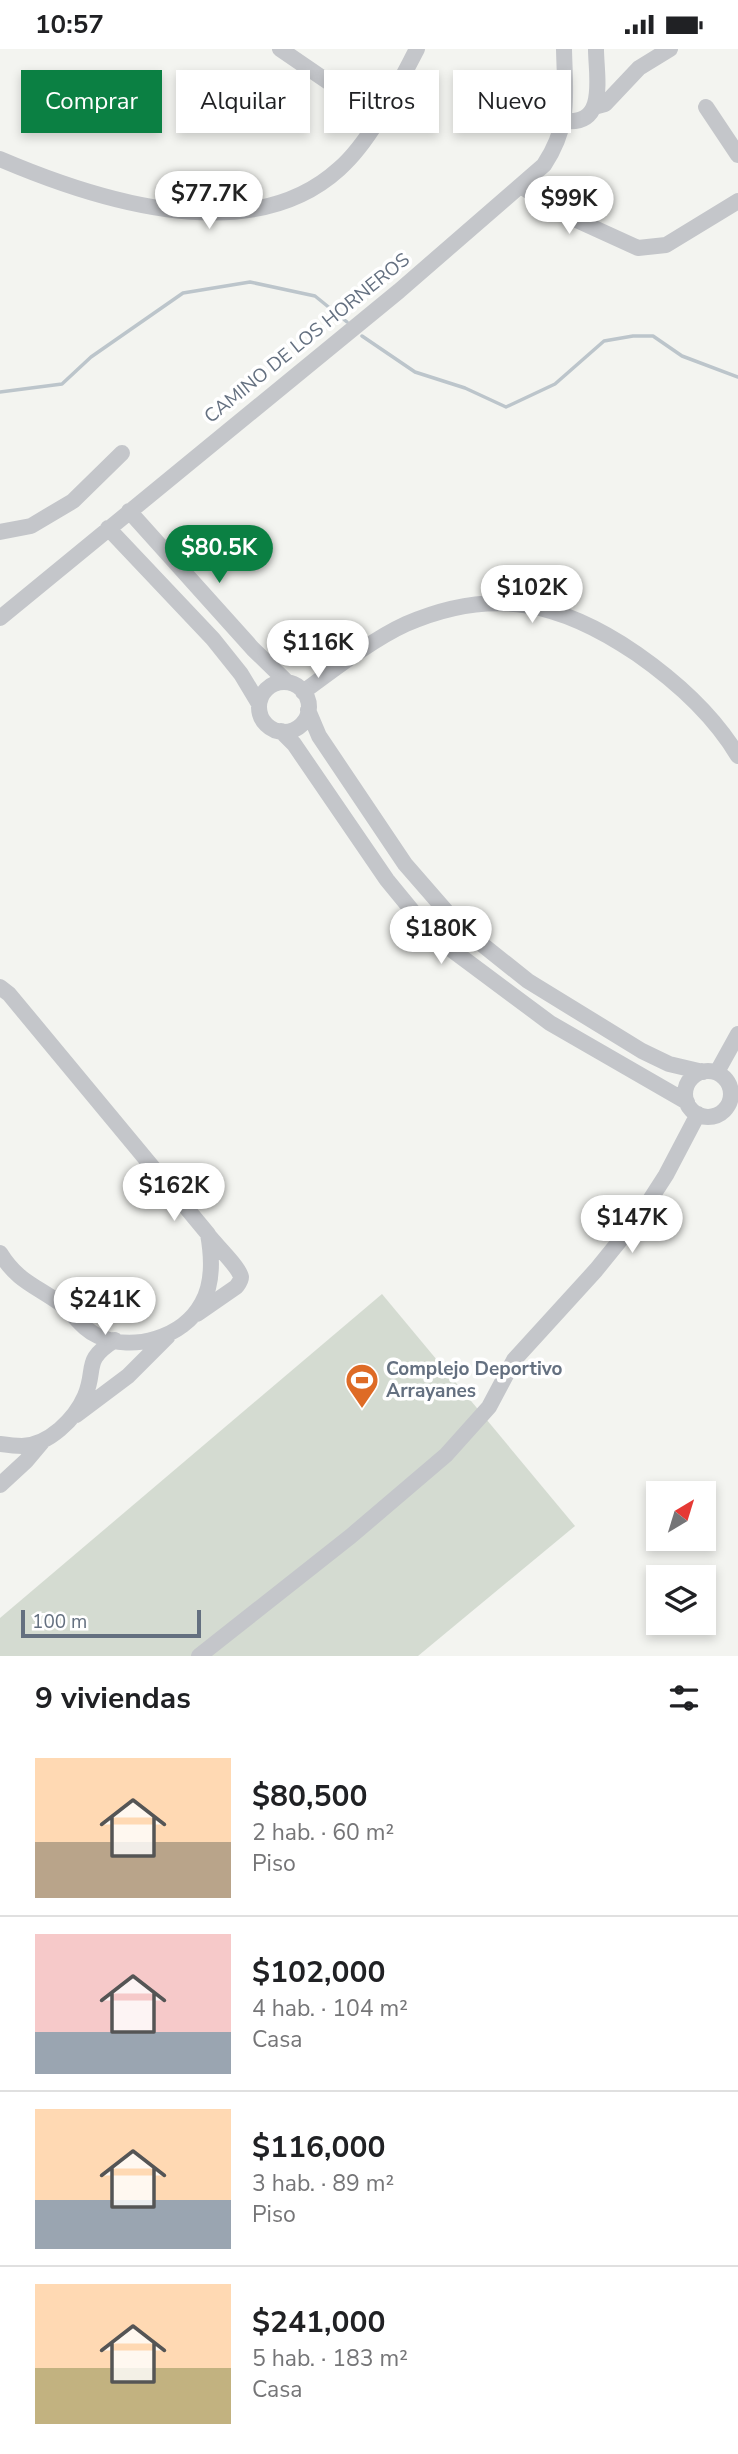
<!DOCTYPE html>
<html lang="es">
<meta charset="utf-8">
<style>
:root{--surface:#fff;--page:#f2f2f2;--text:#202124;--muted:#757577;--line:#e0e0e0;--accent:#0b8043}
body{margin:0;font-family:"Nunito Sans",sans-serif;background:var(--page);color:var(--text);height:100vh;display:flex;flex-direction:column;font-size:26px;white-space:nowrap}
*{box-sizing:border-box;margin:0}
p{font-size:23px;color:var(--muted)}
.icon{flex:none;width:38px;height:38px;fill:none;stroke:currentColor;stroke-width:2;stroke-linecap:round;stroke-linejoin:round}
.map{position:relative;height:1607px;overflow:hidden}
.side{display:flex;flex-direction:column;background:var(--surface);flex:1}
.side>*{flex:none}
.top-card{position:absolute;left:21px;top:21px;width:696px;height:63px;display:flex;gap:14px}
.needle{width:46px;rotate:38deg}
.buttons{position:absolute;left:646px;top:1432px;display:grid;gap:14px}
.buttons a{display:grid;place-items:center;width:70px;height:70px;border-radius:0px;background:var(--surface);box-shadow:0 4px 10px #0003;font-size:35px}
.scale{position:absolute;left:21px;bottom:18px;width:180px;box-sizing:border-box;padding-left:7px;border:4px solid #647080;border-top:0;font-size:19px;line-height:24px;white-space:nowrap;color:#647080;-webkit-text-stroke:5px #fff;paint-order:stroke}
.price{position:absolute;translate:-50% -60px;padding:0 16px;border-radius:24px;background:#fff;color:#222;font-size:23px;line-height:46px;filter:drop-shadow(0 2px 4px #0008)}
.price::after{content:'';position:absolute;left:50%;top:42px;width:21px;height:16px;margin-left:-10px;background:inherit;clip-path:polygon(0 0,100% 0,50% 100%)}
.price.active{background:var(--accent);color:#fff}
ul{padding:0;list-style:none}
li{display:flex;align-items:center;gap:21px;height:175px;padding:0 35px}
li+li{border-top:2px solid var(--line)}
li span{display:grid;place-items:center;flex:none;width:196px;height:140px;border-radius:0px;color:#555}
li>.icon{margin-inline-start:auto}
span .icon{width:84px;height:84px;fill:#fffc;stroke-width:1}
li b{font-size:30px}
h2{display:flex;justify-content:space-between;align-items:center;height:84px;padding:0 35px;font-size:30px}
.chip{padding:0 24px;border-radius:0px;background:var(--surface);box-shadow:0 4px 10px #0003;font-size:24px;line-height:63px}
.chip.active{background:var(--accent);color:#fff}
.status{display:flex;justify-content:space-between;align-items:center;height:49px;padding:0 35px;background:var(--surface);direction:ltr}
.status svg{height:19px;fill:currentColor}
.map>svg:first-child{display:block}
.green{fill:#d4dbd1}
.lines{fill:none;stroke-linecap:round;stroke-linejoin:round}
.stream{stroke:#bcc5cb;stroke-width:3.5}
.minor{stroke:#c4c6ca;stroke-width:16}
.labels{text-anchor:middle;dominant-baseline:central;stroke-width:7;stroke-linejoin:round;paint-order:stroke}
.street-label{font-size:19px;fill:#647080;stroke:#fff}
.poi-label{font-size:19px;font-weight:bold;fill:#647080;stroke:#fff;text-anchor:start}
</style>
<div class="status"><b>10:57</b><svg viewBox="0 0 49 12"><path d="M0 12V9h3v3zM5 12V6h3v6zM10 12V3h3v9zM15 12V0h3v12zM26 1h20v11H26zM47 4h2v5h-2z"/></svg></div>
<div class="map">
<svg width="738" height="1607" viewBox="0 0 738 1607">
<rect width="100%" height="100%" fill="#f3f4f0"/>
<path class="green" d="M382 1245 575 1477 418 1607H0V1569Z"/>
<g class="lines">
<path class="stream" d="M362 287 415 323 465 339 506 358 555 335 604 292 633 287H653L682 307 738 328
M0 343 62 335 91 308 183 244 250 233 315 247 347 273"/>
<path class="minor" d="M280 0 378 67
M594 58 605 55 639 19 670 0
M706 58 738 106
M564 72C608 77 596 27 596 0
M0 110C96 151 250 201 339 120 371 92 397 38 417 0
M521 137 559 163 638 199 666 196 738 152
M129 462 253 600 287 633
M108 479 213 590 241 625 259 655
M0 483 31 477 73 452 122 404
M0 569 399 242 544 116C571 75 565 47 564 0
M259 658a25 25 0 1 1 50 0a25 25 0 1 1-50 0Z
M303 643C333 621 373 590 406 575 493 537 561 553 637 605 677 633 713 665 738 707
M308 661 319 687 405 815 459 877 528 932 642 1002 669 1015 703 1023
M281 682 294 695 387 831 419 870 444 895 550 974 687 1053
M0 938 9 945 208 1185C212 1207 214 1233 202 1254 183 1289 133 1303 98 1287 82 1280 74 1265 61 1255 35 1236 18 1233 0 1204
M685 1045a23 23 0 1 1 46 0a23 23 0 1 1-46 0Z
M717 1023 738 985
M197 1265 236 1238C239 1234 241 1232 241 1228 239 1218 216 1196 209 1187
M76 1366 128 1327 168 1287
M0 1395C7 1396 15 1397 22 1397 49 1396 75 1370 85 1347 97 1318 82 1312 115 1291
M0 1436 26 1412 42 1393
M199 1607 351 1487 446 1406 489 1358 514 1311 596 1221 639 1168 666 1126 698 1065"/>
</g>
<defs>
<symbol id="stadium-pin" viewBox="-11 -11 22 30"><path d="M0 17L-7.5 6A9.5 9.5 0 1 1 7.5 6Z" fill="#de6b26" stroke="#fff"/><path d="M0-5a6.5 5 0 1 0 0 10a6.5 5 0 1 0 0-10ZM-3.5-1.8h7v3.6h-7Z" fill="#fff"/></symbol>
</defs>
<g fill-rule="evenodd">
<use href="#stadium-pin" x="343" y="1312" width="38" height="52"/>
</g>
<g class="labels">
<g class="street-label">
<text transform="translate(307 289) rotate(-39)">CAMINO DE LOS HORNEROS</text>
</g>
<g class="poi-label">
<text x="386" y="1320">Complejo Deportivo<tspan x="386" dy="22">Arrayanes</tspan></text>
</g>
</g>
</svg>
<div class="buttons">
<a><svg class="needle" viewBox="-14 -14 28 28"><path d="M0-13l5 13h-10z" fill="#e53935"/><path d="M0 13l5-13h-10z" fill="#757577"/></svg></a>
<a><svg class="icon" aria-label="layers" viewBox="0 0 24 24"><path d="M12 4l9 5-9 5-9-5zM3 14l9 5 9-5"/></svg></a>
</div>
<div class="scale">100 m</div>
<b class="price" style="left:209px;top:182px">$77.7K</b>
<b class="price" style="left:569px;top:187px">$99K</b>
<b class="price active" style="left:219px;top:536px">$80.5K</b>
<b class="price" style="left:532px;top:576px">$102K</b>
<b class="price" style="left:318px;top:631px">$116K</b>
<b class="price" style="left:441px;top:917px">$180K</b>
<b class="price" style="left:174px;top:1174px">$162K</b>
<b class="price" style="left:632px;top:1206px">$147K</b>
<b class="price" style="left:105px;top:1288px">$241K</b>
<div class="top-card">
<a class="chip active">Comprar</a>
<a class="chip">Alquilar</a>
<a class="chip">Filtros</a>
<a class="chip">Nuevo</a>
</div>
</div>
<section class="side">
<h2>9 viviendas<svg class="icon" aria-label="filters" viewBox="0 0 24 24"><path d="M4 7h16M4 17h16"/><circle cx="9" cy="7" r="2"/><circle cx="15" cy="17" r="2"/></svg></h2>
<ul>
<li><span style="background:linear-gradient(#ffd9b3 60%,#b9a48a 0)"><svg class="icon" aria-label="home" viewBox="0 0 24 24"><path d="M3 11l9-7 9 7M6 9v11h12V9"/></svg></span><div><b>$80,500</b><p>2 hab. · 60 m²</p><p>Piso</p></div></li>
<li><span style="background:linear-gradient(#f6c9c9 70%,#9aa5b1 0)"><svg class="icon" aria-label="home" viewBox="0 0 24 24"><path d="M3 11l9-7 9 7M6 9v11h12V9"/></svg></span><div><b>$102,000</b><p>4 hab. · 104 m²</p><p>Casa</p></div></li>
<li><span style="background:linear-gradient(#ffd9b3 65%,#9aa5b1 0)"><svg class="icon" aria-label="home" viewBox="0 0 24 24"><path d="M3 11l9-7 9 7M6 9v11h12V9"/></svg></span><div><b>$116,000</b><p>3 hab. · 89 m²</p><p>Piso</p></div></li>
<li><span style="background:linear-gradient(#ffd9b3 60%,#c2b280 0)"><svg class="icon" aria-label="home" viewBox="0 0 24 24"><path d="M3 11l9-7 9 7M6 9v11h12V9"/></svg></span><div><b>$241,000</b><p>5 hab. · 183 m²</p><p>Casa</p></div></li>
</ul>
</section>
